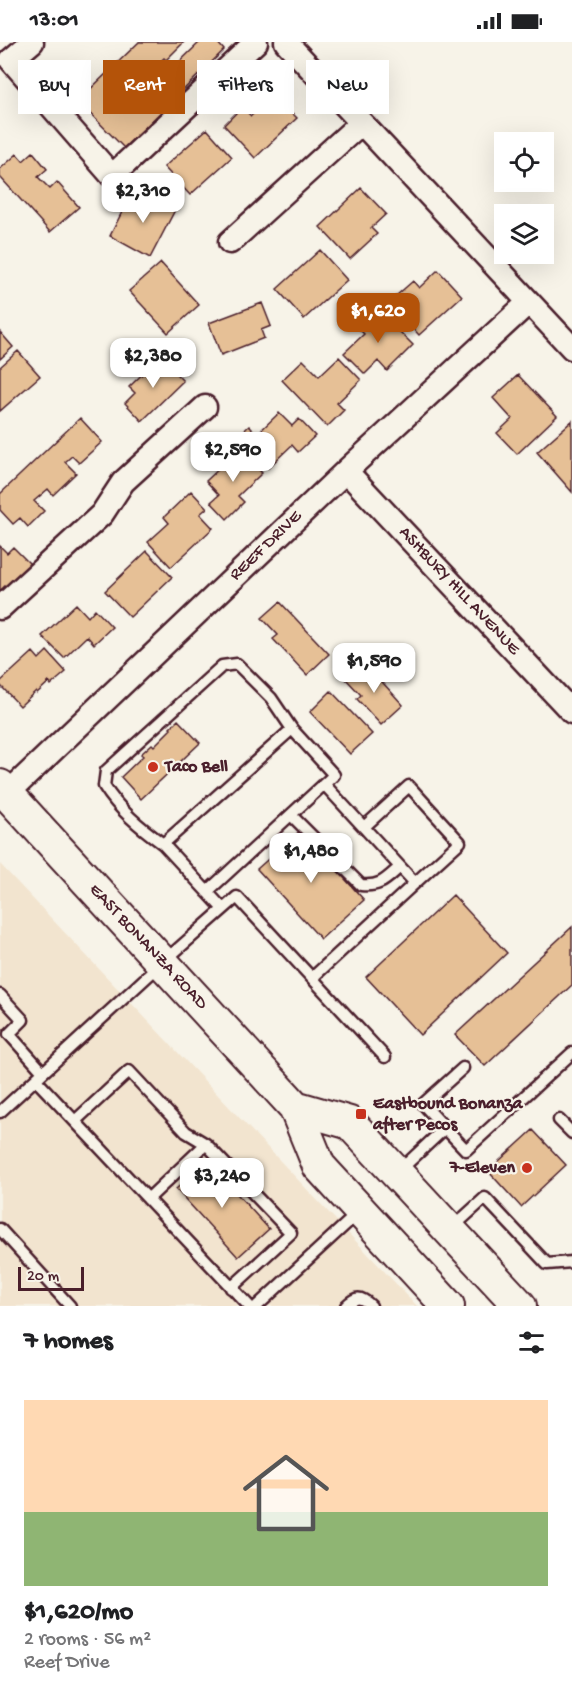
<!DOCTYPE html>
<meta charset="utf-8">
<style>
:root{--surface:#fff;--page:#f6f6f6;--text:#202124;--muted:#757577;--line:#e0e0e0;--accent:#b45309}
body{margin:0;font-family:"Gochi Hand",sans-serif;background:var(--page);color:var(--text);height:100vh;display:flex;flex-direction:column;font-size:22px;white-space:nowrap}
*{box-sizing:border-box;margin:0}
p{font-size:20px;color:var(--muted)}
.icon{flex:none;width:33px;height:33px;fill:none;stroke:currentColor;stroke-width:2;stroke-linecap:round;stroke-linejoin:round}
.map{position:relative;height:1264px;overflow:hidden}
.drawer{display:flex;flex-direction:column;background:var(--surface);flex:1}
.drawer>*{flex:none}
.banner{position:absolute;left:18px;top:18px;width:537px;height:54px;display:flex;gap:12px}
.controls{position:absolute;left:494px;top:90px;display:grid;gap:12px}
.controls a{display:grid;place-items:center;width:60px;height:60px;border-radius:0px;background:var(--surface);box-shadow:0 6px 24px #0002;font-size:30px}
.scale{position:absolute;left:18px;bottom:15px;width:66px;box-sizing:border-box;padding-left:6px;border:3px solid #4a1f2b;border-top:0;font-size:16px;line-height:21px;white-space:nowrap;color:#4a1f2b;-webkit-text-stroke:4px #f7f3e8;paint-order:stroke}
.price{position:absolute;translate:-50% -51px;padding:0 14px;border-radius:12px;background:#fff;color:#222;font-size:20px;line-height:39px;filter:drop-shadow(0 2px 3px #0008)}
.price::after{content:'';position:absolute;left:50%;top:36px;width:18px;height:14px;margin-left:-9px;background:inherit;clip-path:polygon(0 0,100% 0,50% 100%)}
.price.selected{background:var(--accent);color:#fff}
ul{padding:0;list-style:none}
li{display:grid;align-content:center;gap:12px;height:318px;padding:0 24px}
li+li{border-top:2px solid var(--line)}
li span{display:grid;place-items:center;height:186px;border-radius:0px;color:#555}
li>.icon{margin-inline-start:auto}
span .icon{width:108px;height:108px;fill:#fffc;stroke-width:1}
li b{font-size:26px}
h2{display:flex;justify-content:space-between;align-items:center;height:72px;padding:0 24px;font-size:26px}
.chip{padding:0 21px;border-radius:0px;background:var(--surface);box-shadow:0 6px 24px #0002;font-size:21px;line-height:54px}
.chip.selected{background:var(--accent);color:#fff}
.status{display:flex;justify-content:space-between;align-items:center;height:42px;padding:0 30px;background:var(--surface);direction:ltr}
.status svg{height:16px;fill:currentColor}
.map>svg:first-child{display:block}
.built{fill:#f2e4cf}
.building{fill:#e6c096;stroke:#4a1f2b;stroke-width:1.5}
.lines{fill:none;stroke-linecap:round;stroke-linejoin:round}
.lane-casing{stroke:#4a1f2b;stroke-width:15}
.street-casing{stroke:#4a1f2b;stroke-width:27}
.secondary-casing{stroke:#4a1f2b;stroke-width:36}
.lane{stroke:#f7f3e8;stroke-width:10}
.street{stroke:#f7f3e8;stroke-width:22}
.secondary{stroke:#f7f3e8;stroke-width:32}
.poi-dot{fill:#c8321e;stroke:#f7f3e8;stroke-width:2}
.labels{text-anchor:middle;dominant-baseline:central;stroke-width:4.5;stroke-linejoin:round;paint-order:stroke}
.street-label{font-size:18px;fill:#4a1f2b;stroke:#f7f3e8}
.poi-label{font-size:18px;font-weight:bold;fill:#4a1f2b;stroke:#f7f3e8;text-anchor:start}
</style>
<div class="status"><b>13:01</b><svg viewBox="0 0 49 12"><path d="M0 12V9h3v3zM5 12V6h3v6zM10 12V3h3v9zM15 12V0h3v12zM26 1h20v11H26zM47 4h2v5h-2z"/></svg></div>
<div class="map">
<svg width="572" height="1264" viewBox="0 0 572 1264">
<rect width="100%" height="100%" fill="#f7f3e8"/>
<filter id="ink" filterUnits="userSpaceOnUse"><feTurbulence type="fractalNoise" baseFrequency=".0167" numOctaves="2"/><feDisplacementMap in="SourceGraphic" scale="12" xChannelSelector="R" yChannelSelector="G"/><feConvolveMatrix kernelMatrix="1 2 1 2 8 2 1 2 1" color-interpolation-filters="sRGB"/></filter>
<g filter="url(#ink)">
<path class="built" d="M0 822 417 1264H0Z"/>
<path class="building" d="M139 0H184L166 18 164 16 154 25 161 32 150 44 141 35 126 50 137 61 200 0H217L224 8 124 106 78 59Z
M273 52 297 76 255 116 224 83 242 65 251 74Z
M207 87 232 115 190 153 164 125Z
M33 110 47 127 38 135 50 147 57 140 79 165 50 190 0 135V127L17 112 23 119Z
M361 146 386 172 371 186 377 192 350 217 320 185Z
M154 152 177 164 150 216 110 194 130 154 148 163Z
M320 208 347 238 304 277 277 247Z
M161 221 199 263 168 291 129 249Z
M438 228 462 254 419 293 389 260 413 239 419 246Z
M262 261 271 284 261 288 264 296 221 313 209 281Z
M376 266 413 303 387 329 378 319 365 332 344 311 364 292 357 285Z
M0 290 13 305 0 317Z
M18 309 40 334 0 369V325Z
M160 315 183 339 142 379 125 361 135 351 129 345Z
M339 315 361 338 337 361 344 368 327 385 282 338 303 318 319 334Z
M518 333 557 374 517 412 497 391 512 377 493 356Z
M279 371 292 384 299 377 315 394 298 410 292 403 268 426 238 394 249 384 257 392Z
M80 376 102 400 79 421 72 414 65 420 76 431 53 453 48 447 34 459 44 469 28 485 20 476 13 482 0 468V452Z
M572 379V450L537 410Z
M240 407 262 431 238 454 244 460 227 477 211 460 219 453 206 439Z
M191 449 207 466 200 472 213 486 171 525 148 500 169 481 164 475Z
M0 504 7 511 13 505 30 522 0 550Z
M147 509 172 535 130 575 105 549Z
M280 560 329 612 307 633 273 597 278 593 262 576Z
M76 562 88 575 95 567 112 585 94 602 87 594 64 616 42 594Z
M47 609 66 630 51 643 49 640 37 651 36 649 20 664 0 643V640L33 610 39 617Z
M364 620 403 663 381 683 357 657 361 653 346 637Z
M331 649 372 692 350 712 310 670Z
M178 678 200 701 141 757 121 735 143 714 141 712 152 702 154 704 171 687 170 686Z
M301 788 364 858 321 897 257 827Z
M453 853 507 911 420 993 366 935Z
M572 885V943L485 1024 455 993Z
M533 1088 566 1123 521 1165 488 1129Z
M207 1119 269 1187 238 1215 176 1147Z"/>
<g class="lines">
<defs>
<path id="lane" d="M291 773 361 843C381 845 386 837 400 825
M364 785 409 744 460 800 415 841
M163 802C140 785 119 768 104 744L106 729 222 624 237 622 271 656 292 687
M207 850 334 733 292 687 163 802 223 867
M312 936 415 841 324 742
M0 953 23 978 9 992 43 1030
M36 1038 249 1264
M0 1070 162 921 237 855 385 1015
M559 1078 572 1091
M75 1079 129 1029 186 1090 206 1102 148 1157
M445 1086 466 1108 572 1011
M206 1102 291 1191 231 1246
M399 1129 445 1086 423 1062 463 1026
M452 1186 485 1156 547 1222 572 1220
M0 1187 70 1264
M257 1264 358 1171
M346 1264C356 1254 361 1254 371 1264"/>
<path id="street" d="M32 0 11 18 112 134 256 0
M286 0 572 306
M230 200 361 81
M346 429 572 670
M0 566 102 472 123 440 205 365
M7 752 346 429 529 260"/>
<path id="secondary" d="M0 744 295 1065 319 1124 448 1264
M295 1065 350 1081 520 1264"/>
</defs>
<use href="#lane" class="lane-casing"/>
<use href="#street" class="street-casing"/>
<use href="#secondary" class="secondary-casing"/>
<use href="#lane" class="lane"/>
<use href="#street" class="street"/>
<use href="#secondary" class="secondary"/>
</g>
</g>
<g class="poi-dot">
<circle cx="153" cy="725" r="6"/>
<rect x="355" y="1066" width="12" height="12" rx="3"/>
<circle cx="527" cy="1126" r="6"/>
</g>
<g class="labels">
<g class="street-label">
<text transform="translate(266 504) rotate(-44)">REEF DRIVE</text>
<text transform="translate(459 549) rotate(47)">ASHBURY HILL AVENUE</text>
<text transform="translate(148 905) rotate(47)">EAST BONANZA ROAD</text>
</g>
<g class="poi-label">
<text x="165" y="725">Taco Bell</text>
<text x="373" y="1062">Eastbound Bonanza<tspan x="373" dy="21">after Pecos</tspan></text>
<text x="515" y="1126" text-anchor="end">7-Eleven</text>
</g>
</g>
</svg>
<div class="controls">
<a><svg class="icon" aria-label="locate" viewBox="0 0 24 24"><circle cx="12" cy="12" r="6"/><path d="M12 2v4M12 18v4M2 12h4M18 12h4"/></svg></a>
<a><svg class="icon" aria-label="layers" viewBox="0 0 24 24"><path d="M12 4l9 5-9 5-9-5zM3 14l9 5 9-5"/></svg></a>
</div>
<div class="scale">20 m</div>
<b class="price" style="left:143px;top:182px">$2,310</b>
<b class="price selected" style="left:378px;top:302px">$1,620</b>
<b class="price" style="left:153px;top:347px">$2,380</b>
<b class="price" style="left:233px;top:441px">$2,590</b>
<b class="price" style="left:374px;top:652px">$1,590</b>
<b class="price" style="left:311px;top:842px">$1,480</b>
<b class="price" style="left:222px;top:1167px">$3,240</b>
<div class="banner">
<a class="chip">Buy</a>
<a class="chip selected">Rent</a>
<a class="chip">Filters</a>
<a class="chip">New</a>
</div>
</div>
<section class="drawer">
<h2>7 homes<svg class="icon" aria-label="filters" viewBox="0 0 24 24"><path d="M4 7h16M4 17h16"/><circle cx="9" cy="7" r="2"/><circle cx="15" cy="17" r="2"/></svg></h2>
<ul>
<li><span style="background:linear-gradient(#ffd9b3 60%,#8fb573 0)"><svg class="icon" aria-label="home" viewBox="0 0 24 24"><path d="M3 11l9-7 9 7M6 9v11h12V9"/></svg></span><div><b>$1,620/mo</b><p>2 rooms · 56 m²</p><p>Reef Drive</p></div></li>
</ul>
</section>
